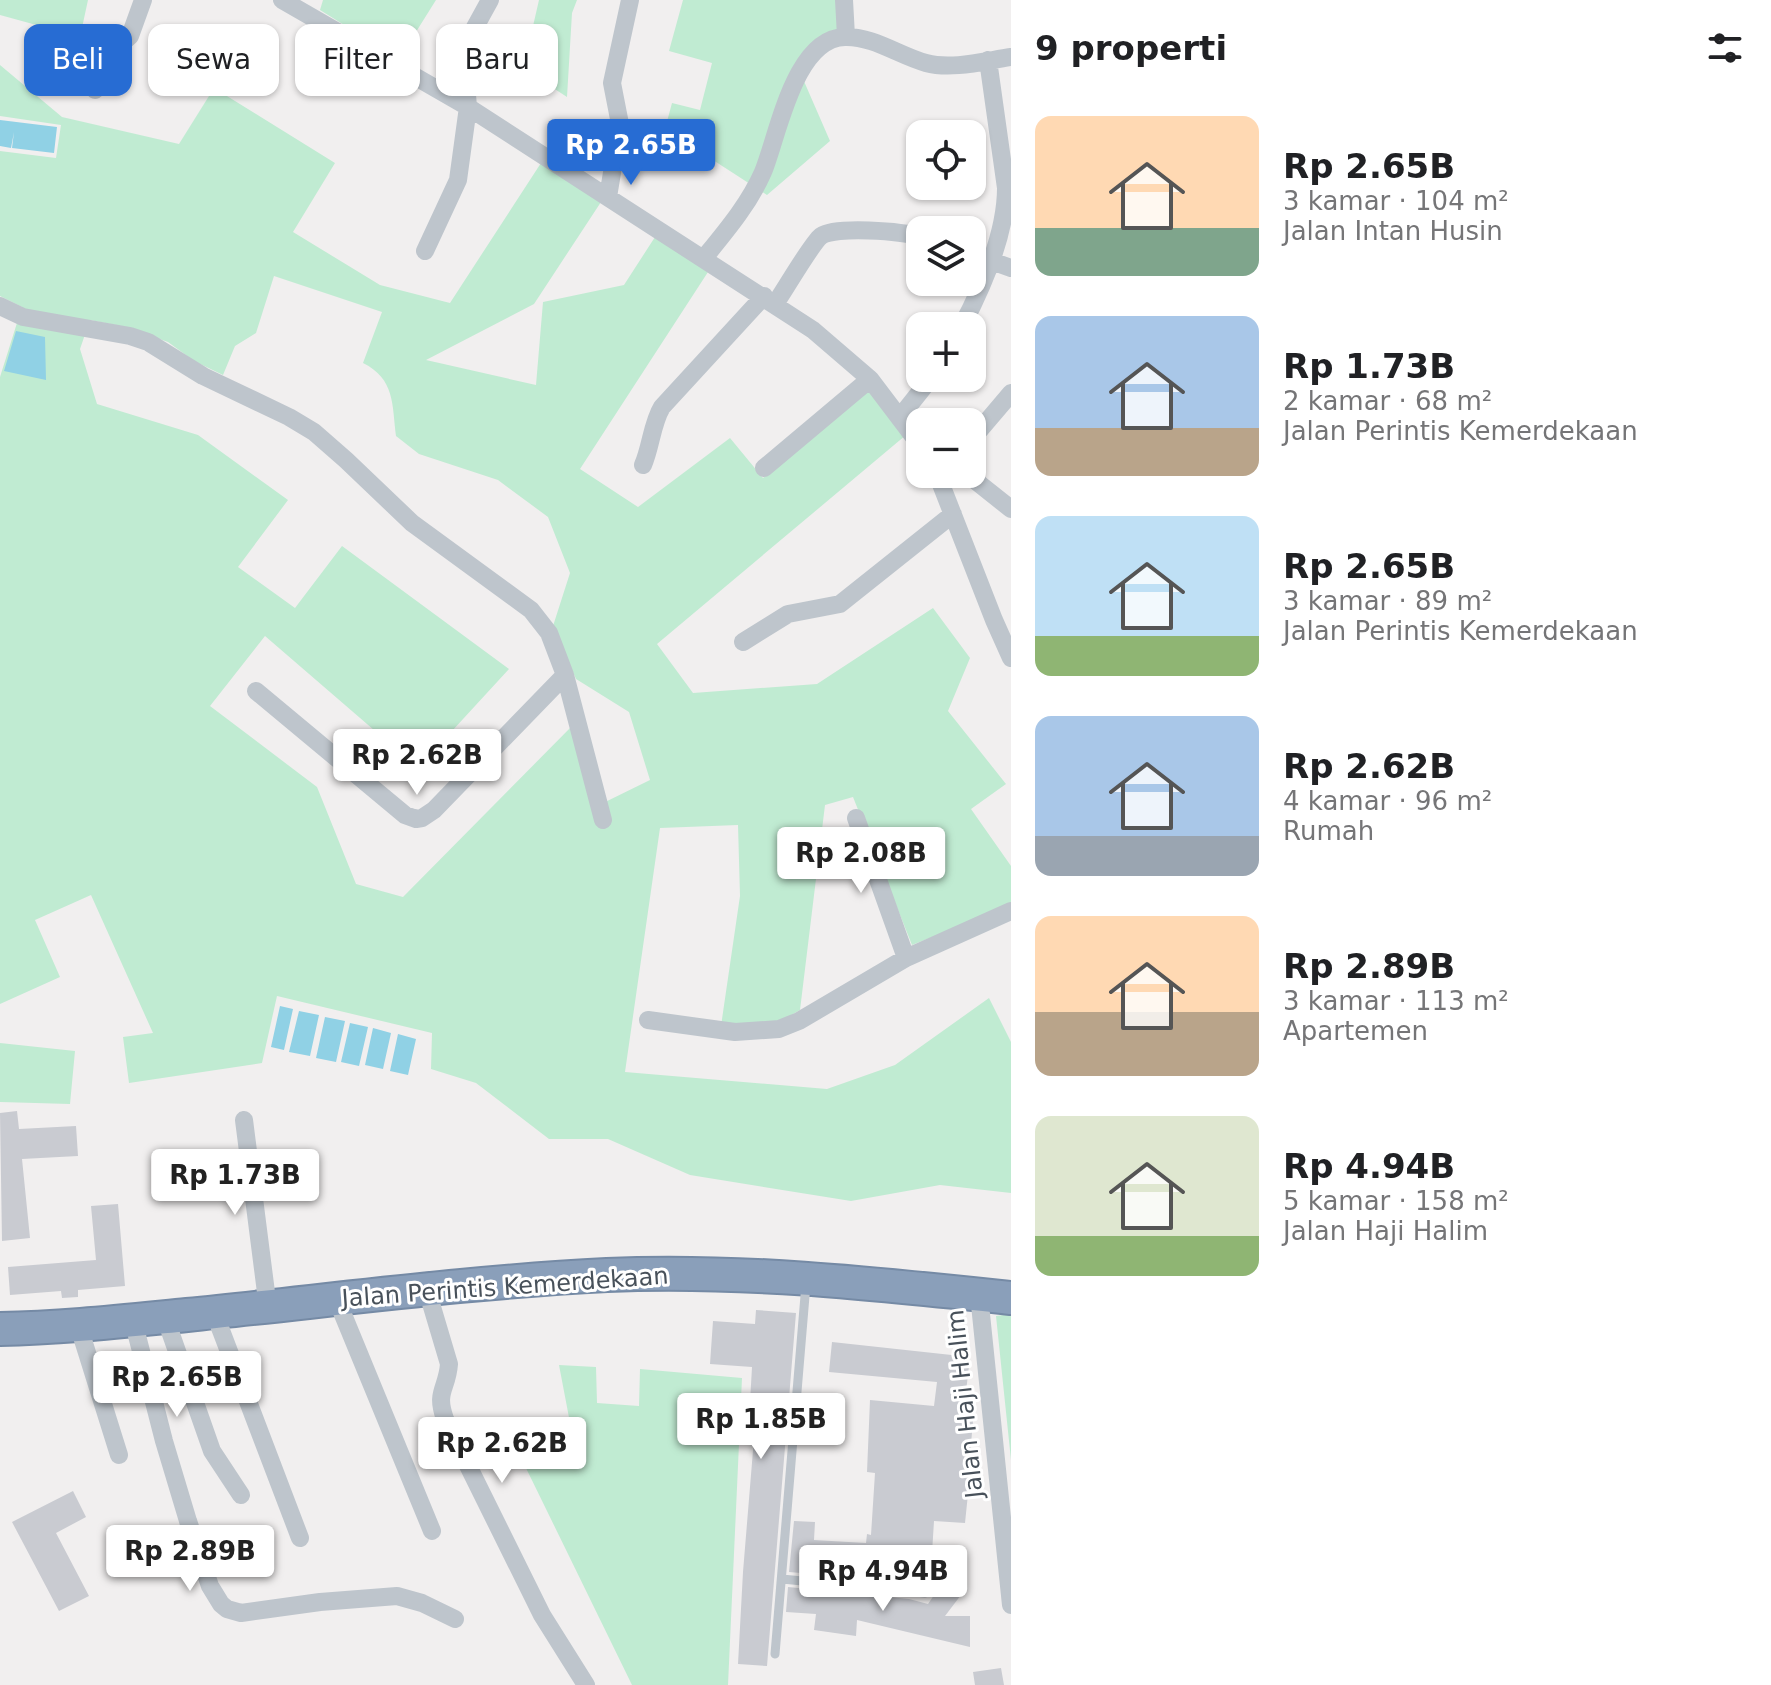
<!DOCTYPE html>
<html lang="id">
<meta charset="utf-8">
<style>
:root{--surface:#fff;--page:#f6f6f6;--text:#202124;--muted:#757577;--accent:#276cd3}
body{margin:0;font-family:"DejaVu Sans",sans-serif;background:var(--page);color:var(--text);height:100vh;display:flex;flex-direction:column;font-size:30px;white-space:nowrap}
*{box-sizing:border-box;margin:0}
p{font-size:26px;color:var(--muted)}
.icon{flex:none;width:44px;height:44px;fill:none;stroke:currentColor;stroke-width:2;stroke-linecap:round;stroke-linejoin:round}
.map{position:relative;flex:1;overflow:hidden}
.panel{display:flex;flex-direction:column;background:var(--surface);width:760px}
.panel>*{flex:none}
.banner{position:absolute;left:24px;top:24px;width:760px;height:72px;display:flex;gap:16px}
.tools{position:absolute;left:906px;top:120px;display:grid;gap:16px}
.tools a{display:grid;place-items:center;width:80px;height:80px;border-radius:16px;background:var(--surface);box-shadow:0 2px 6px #0004;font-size:40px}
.price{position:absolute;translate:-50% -68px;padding:0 18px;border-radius:8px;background:#fff;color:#222;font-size:26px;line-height:52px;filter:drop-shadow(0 2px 4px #0008)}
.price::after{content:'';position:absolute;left:50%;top:48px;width:24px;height:18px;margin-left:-12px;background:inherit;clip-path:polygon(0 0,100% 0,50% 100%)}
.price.on{background:var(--accent);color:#fff}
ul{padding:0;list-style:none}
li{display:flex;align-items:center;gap:24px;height:200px;padding:0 24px}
li span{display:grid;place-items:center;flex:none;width:224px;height:160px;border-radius:16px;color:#555}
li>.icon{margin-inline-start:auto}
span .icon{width:96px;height:96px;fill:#fffc;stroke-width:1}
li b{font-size:34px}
h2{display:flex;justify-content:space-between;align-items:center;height:96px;padding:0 24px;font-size:34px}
.tag{padding:0 28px;border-radius:16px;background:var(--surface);box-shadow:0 2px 6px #0004;font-size:28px;line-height:72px}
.tag.on{background:var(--accent);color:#fff}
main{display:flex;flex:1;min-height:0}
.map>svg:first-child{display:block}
.green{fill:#c0ebd2;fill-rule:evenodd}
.water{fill:#90d1e5}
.building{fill:#c9cbd1}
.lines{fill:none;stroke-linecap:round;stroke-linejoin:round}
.highway-casing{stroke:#758aa5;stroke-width:36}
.lane{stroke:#bec5cc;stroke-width:9}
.street{stroke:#bec5cc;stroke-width:18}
.highway{stroke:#8a9fba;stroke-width:32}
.labels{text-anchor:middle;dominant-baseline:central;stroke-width:6;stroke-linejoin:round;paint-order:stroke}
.street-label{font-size:24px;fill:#48515a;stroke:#fff}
</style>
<main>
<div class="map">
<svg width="1011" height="1685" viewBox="0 0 1011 1685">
<rect width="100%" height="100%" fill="#f1efef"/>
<path class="green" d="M0 0H88L80 37 0 15Z
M323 0H436L399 59 320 10Z
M539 0H577L572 13 567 97 515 63 530 39Z
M683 0H837L845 43 826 48 803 79 830 141 767 195 665 129 672 103 700 110 712 63 669 51Z
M0 65 62 117 179 144 214 88 335 163 293 232 380 285 450 303 541 163 601 202 534 304 426 360 536 385 543 302 624 285 655 237 708 272 580 469 638 507 730 438 763 478 869 387 906 435 657 644 693 693 817 684 933 608 970 658 948 711 1006 784 971 809 1011 866V906L912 945 853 797 825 805 800 1010 774 1025 721 1026 740 896 738 825 660 828 625 1072 827 1089 895 1065 989 998 1011 1042V1193L940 1185 851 1201 690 1175 608 1139H549L476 1083 431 1069 432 1033 277 996 262 1063 129 1083 123 1037 153 1033 91 895 35 920 60 977 0 1004V377L22 307 0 296V151L56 158 61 125 0 116ZM274 276 382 312 363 363C395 379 392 404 396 436L419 454 498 480 548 517 570 573 553 626 576 679 629 712 650 780 595 807 574 724 403 897 356 884 317 787 210 706 265 636 418 768 509 669 342 546 295 608 238 567 288 500 198 435 97 404 80 349 90 320 126 327 168 342 194 361 223 375 235 346 256 333Z
M0 1043 75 1051 70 1104 0 1102Z
M1011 1314V1460L996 1316Z
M559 1365 596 1367 597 1403 639 1406 640 1369 742 1378 728 1685H632L505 1425 538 1450 575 1449Z"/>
<path class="water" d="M0 120 57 127 54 153 12 148 14 132 11 148 0 146Z
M16 331 45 337 46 380 4 371Z
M280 1006 293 1009 284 1050 271 1047Z
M299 1011 319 1015 310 1056 289 1052Z
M325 1017 345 1021 336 1062 316 1058Z
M350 1023 368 1027 359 1066 341 1062Z
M373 1028 391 1033 383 1069 365 1065Z
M398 1034 416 1039 408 1075 390 1071Z"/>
<path class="building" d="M17 1111 19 1129 76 1126 78 1156 22 1159 30 1238 2 1241 0 1113Z
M118 1204 125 1286 78 1290V1297L62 1298 61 1291 10 1295 8 1267 96 1260 91 1206Z
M756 1310 796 1313 767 1666 738 1664 743 1572 757 1402H750L752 1367 710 1364 713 1321 755 1324Z
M832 1342 970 1357 964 1409 974 1410 970 1455H972L965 1523 934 1521 931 1569 812 1559V1574L789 1572 794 1521 815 1522 814 1540 866 1543 867 1534 871 1535 875 1473 867 1472 870 1400 934 1406 937 1382 829 1372Z
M73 1491 86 1517 56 1533 89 1596 59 1611 12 1522Z
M943 1582 961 1595 945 1616H970V1647L857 1620 856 1636 814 1630 816 1614 786 1612 788 1587 909 1599 928 1604Z
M1001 1668 1004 1685H975L973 1672Z"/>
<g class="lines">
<defs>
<path id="highway" d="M0 1329C62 1328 125 1321 187 1315 327 1301 467 1282 607 1275 741 1269 878 1284 1011 1298"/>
</defs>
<use href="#highway" class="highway-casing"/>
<path class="lane" d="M782 1579 925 1593
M775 1654 806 1284"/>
<path class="street" d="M282 0 468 107 813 330 870 379 920 445
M844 0 846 36
M95 90 105 58 130 36 143 0
M608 197 620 124 612 83 630 0
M425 251 458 180 468 107 464 57 468 40 490 0
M972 254 1011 268
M704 258C726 231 749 204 763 172 778 136 794 38 845 37 873 36 900 56 926 63 952 70 984 61 1011 57
M775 304C785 290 811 244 821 236 835 226 902 231 920 237
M0 306 23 317 130 336 148 342 203 376 289 417 314 432 346 460 412 523 531 610 549 633 565 675 603 820
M962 326C983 286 1006 233 1006 188L988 60
M900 417 931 378
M972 439 1011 393
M643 465C651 447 652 423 662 407L764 296
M764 468 870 379
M937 474 994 620 1011 658
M967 474 1011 509
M743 642 788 614 840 604 953 514
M256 691 405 815 416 819 422 818 434 810 565 675
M856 818 906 958
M648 1020 735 1032 779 1029 799 1021 906 958 1011 911
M244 1120 268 1308
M427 1290 449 1364C447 1390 435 1391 445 1419L542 1615 586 1685
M979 1295 1011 1605
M337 1300 432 1531
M214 1312 300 1538
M165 1317 212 1451 241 1495
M133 1320 164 1441 188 1521 210 1586 221 1604 227 1609 241 1613 320 1602 397 1596 422 1603 455 1619
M78 1324 119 1455"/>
<use href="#highway" class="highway"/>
</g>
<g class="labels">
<g class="street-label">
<text transform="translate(505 1287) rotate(-4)">Jalan Perintis Kemerdekaan</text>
<text transform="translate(965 1404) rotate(-96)">Jalan Haji Halim</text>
</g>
</g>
</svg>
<div class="tools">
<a><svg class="icon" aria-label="locate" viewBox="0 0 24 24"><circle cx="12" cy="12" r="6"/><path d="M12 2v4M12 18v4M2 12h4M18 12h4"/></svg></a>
<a><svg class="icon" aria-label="layers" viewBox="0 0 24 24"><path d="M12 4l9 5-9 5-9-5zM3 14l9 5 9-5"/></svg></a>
<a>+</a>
<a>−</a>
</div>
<b class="price on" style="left:631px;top:187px">Rp 2.65B</b>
<b class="price" style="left:417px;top:797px">Rp 2.62B</b>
<b class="price" style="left:861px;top:895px">Rp 2.08B</b>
<b class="price" style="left:235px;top:1217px">Rp 1.73B</b>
<b class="price" style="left:177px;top:1419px">Rp 2.65B</b>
<b class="price" style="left:761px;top:1461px">Rp 1.85B</b>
<b class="price" style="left:502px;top:1485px">Rp 2.62B</b>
<b class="price" style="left:190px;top:1593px">Rp 2.89B</b>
<b class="price" style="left:883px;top:1613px">Rp 4.94B</b>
<div class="banner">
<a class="tag on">Beli</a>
<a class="tag">Sewa</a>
<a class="tag">Filter</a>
<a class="tag">Baru</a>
</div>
</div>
<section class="panel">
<h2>9 properti<svg class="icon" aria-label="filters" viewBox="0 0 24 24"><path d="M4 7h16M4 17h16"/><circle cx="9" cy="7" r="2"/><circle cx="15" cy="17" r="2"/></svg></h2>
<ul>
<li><span style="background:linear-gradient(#ffd9b3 70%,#7fa58c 0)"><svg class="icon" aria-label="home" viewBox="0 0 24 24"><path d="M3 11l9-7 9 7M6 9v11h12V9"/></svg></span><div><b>Rp 2.65B</b><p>3 kamar · 104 m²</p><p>Jalan Intan Husin</p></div></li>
<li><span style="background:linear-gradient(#a9c7e8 70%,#b9a48a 0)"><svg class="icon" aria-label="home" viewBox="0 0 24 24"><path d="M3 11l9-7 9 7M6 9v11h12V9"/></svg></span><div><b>Rp 1.73B</b><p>2 kamar · 68 m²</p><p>Jalan Perintis Kemerdekaan</p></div></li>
<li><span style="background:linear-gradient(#bfe0f5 75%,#8fb573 0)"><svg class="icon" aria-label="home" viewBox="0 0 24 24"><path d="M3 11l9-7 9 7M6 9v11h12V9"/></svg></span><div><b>Rp 2.65B</b><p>3 kamar · 89 m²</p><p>Jalan Perintis Kemerdekaan</p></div></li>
<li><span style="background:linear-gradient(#a9c7e8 75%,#9aa5b1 0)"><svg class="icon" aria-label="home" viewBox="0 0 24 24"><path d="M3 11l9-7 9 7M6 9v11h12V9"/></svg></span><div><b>Rp 2.62B</b><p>4 kamar · 96 m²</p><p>Rumah</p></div></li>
<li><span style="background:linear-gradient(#ffd9b3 60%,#b9a48a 0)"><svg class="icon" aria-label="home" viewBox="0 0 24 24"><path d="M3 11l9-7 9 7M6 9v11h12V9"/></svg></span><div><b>Rp 2.89B</b><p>3 kamar · 113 m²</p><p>Apartemen</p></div></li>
<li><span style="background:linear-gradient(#dfe7d0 75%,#8fb573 0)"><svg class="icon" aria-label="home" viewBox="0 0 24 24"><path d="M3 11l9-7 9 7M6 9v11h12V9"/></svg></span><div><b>Rp 4.94B</b><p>5 kamar · 158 m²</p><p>Jalan Haji Halim</p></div></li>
</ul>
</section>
</main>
